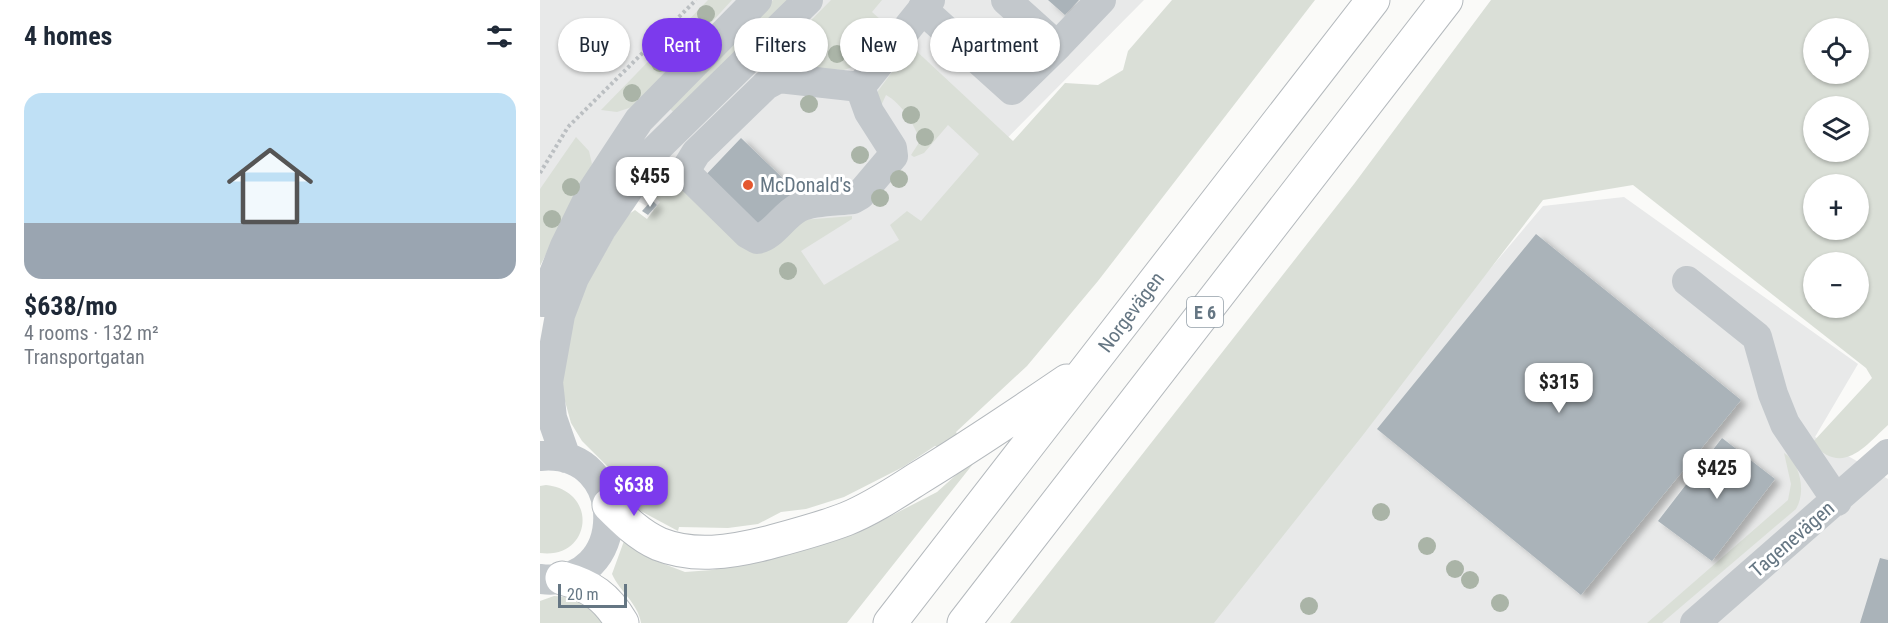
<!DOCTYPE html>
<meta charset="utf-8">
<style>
:root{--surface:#fff;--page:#f2f2f3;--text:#1f2937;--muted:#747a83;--accent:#7c3aed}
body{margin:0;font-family:"Roboto Condensed",sans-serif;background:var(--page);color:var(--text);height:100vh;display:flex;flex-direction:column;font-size:22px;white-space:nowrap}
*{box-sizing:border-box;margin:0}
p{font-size:20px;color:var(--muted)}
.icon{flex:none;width:33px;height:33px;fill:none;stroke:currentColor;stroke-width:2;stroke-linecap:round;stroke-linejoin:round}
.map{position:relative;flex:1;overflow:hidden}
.sheet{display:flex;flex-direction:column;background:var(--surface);width:540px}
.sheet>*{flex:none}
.top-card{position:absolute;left:18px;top:18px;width:570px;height:54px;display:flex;gap:12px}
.fabs{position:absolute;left:1263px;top:18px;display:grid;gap:12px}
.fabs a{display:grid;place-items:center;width:66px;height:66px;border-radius:50%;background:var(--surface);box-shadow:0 2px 4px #0004;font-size:30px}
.scale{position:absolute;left:18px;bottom:15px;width:69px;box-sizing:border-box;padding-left:6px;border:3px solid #657683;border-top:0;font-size:16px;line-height:21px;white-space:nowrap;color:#657683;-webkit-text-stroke:4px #fff;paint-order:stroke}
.price{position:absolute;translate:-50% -51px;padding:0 14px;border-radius:12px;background:#fff;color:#222;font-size:20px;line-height:39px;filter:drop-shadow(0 2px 3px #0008)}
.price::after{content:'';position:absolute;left:50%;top:36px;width:18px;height:14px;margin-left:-9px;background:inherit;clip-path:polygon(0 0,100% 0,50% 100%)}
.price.selected{background:var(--accent);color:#fff}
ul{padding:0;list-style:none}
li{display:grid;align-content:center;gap:12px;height:318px;padding:0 24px}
li span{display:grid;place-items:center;height:186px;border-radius:18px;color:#555}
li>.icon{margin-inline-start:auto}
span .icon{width:108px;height:108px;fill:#fffc;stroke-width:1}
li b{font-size:26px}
h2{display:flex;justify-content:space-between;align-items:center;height:72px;padding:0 24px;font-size:26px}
.chip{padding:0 21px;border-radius:27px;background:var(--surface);box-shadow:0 2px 4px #0004;font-size:21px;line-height:54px}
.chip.selected{background:var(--accent);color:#fff}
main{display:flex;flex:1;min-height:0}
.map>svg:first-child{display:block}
.built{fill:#e8e9e9}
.green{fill:#dadfd7;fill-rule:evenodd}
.building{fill:#aab3b9;filter:url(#shadow)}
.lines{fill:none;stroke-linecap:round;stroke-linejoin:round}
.highway-casing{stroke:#b4b9bd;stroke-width:35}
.path{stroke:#bbbfc2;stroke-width:4;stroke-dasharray:3 3;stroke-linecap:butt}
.minor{stroke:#c3c8cc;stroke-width:30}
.highway{stroke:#fff;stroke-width:33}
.tree{fill:#aab4a7}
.poi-dot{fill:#e4572e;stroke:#fff;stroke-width:2}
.labels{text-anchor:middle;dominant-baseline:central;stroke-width:6;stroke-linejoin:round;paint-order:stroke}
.shield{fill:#fff;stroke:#939fa8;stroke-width:1.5}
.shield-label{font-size:18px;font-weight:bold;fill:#657683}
.poi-label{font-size:20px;fill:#657683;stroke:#fff;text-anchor:start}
.street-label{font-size:20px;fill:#657683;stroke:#fff}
</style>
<main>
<section class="sheet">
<h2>4 homes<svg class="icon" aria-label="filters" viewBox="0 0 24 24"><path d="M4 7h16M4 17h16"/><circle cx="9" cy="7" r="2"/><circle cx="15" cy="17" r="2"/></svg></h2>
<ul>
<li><span style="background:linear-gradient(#bfe0f5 70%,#9aa5b1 0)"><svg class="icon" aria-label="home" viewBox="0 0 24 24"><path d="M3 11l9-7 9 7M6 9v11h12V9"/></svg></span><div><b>$638/mo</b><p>4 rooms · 132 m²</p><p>Transportgatan</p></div></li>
</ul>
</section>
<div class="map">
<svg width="1348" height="623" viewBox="0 0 1348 623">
<defs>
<filter id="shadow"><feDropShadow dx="6" dy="4" stdDeviation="3" flood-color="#0004"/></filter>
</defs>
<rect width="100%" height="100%" fill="#fafaf8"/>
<path class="built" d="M0 0H604L293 314 27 160 0 243Z
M1084 197 1318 364 1275 437 1348 479V623H652L1003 206Z"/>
<path class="green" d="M168 0H192L95 106 77 112 61 110Z
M233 0H256L140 118 130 109Z
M291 0H342L332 12 350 28C336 45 326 64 304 70L234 65 231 61Z
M632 0H775L558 281 487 366 416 432 418 436 401 448 395 446 363 467 304 497 266 509 241 512 218 524 188 528 139 527 138 531 97 509 86 496 70 469 42 441 31 423 20 383 33 307 86 216 95 210 107 219 120 202 108 191 132 162 262 220 312 216V219L261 251 284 285 359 240 350 225 367 211 381 221 439 154 408 125 384 153 374 157 371 155 380 141C375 125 361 103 346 95L339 110 335 99 338 91 371 46 473 141 525 83 558 85 583 70 588 51Z
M951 0H1348V425C1325 446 1303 477 1272 443L1332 378 1326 368 1093 185 1003 200 823 435 674 623H470L814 184ZM1274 28H1318V74H1274ZM1274 106H1318V152H1274ZM1274 184H1318V230H1274ZM1274 262H1318V308H1274Z
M36 137 49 151 52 164 0 266V189Z
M444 450 307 623H101C98 603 80 592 72 574L84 541 119 562 145 572 172 570 240 555 339 522 397 492Z
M1244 453C1261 463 1266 493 1256 509L1122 623H1107L1248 500 1251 484Z
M6 485C60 491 51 560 0 553V486Z
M14 596C38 597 50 605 65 623H0V601Z"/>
<path class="building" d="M508 0H539L525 15Z
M201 138 255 190 216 231 161 180Z
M112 200 117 205 108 215 102 211Z
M996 234 1201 400 1041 595 837 429Z
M1182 438 1235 479 1172 561 1118 521Z
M1340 558 1348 560V623H1320Z"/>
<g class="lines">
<defs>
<path id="highway" d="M69 505C84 520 99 535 119 544 154 558 191 552 227 543 253 536 280 529 306 519 331 509 355 493 377 479 428 448 477 415 527 381
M22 578C51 586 67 597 82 623
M350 623 833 0
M424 623 906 0"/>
</defs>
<use href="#highway" class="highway-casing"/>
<path class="path" d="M0 173 28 127 156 0"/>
<path class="minor" d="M466 0 517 46 561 0
M382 9 472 90 517 46
M320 87 239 78 226 85 156 153 148 166 150 177 208 234 217 239C232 237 244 215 258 208 272 200 296 201 313 199L320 195 353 156 352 148 329 112 320 87 390 0
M1147 281 1217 337 1233 394 1245 424 1297 501
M3 302 25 246 51 193 99 120 217 0
M0 456C92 447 90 590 0 579
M26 458 12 418 8 382 20 315 34 278 62 228 115 150 268 0
M1155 623 1348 454"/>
<use href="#highway" class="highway"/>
</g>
<g class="tree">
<circle cx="166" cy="14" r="9"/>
<circle cx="142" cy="39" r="9"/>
<circle cx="297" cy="54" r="9"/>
<circle cx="120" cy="63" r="9"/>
<circle cx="92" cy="93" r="9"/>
<circle cx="269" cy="104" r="9"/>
<circle cx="371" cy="115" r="9"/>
<circle cx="385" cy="137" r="9"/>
<circle cx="320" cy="155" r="9"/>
<circle cx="359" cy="179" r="9"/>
<circle cx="31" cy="187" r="9"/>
<circle cx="340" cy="198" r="9"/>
<circle cx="12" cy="219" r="9"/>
<circle cx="248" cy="271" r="9"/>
<circle cx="841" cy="512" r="9"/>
<circle cx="887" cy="546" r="9"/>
<circle cx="915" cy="569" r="9"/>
<circle cx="930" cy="580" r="9"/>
<circle cx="960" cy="603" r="9"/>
<circle cx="769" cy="606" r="9"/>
</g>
<circle class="poi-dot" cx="208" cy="185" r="6"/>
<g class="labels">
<rect class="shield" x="647" y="297" width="36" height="30" rx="4.5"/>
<g class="shield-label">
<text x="665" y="312">E 6</text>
</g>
<g class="poi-label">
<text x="220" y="185">McDonald's</text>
</g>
<g class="street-label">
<text transform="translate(591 312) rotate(-53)">Norgevägen</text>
<text transform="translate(1252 539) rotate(-41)">Tagenevägen</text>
</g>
</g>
</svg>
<div class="fabs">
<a><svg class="icon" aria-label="locate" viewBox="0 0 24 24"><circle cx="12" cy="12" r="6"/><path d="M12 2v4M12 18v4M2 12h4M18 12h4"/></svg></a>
<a><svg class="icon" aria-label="layers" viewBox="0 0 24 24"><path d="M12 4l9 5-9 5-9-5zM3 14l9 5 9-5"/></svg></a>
<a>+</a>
<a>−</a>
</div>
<div class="scale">20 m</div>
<b class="price" style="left:110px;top:208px">$455</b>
<b class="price" style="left:1019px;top:414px">$315</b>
<b class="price" style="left:1177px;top:500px">$425</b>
<b class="price selected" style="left:94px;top:517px">$638</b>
<div class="top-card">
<a class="chip">Buy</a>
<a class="chip selected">Rent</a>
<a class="chip">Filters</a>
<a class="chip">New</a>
<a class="chip">Apartment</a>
</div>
</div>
</main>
